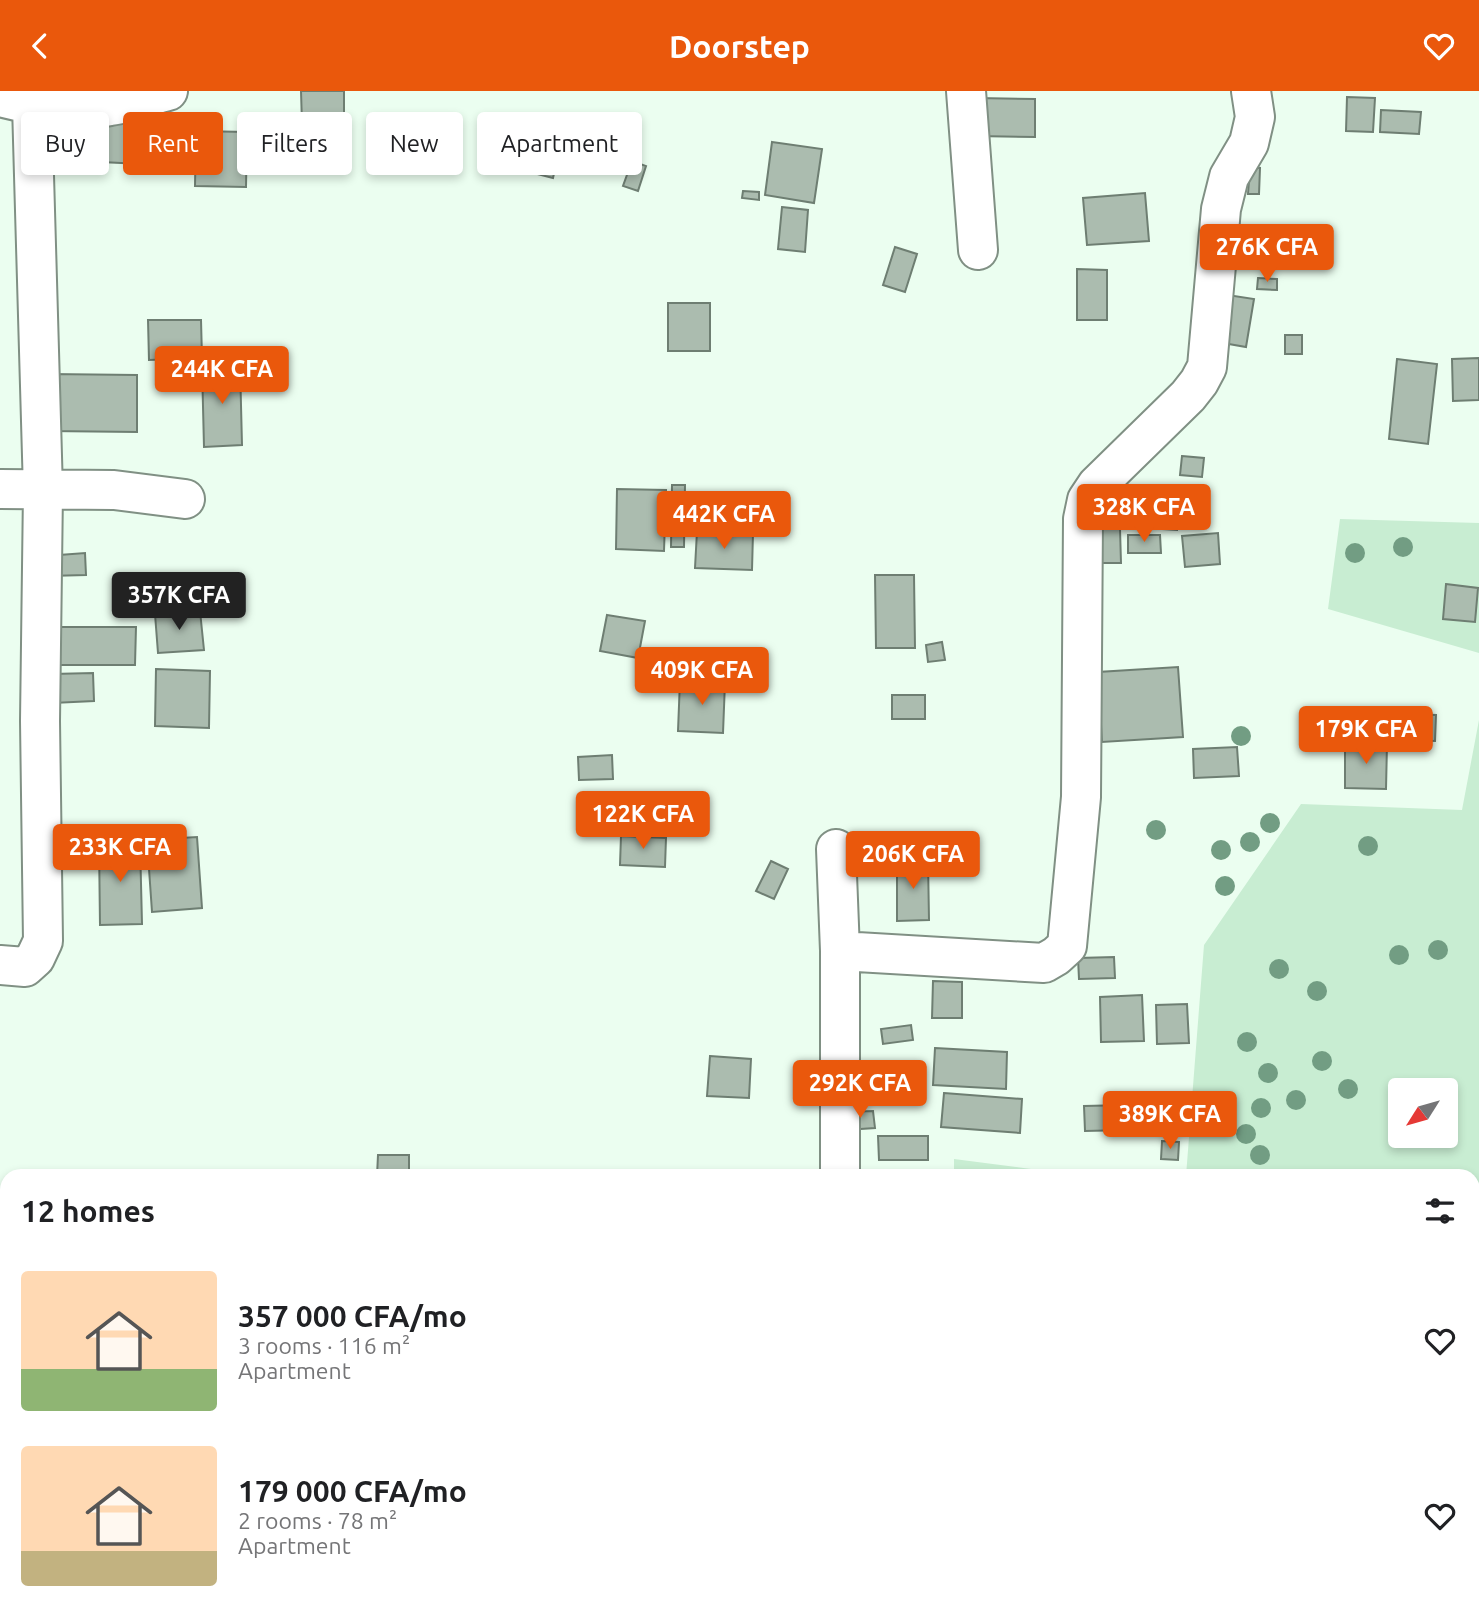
<!DOCTYPE html>
<meta charset="utf-8">
<style>
:root{--surface:#fff;--page:#f2f2f2;--text:#202124;--muted:#757577;--accent:#ea580c}
body{margin:0;font-family:Ubuntu,sans-serif;background:var(--page);color:var(--text);height:100vh;display:flex;flex-direction:column;font-size:26px;white-space:nowrap}
*{box-sizing:border-box;margin:0}
p{font-size:23px;color:var(--muted)}
.icon{flex:none;width:38px;height:38px;fill:none;stroke:currentColor;stroke-width:2;stroke-linecap:round;stroke-linejoin:round}
.map{position:relative;flex:1;overflow:hidden}
.side{position:absolute;left:0px;top:1078px;width:1480px;height:448px;display:flex;flex-direction:column;background:var(--surface);border-radius:21px 21px 0 0;box-shadow:0 4px 10px #0003}
.side>*{flex:none}
.hud{position:absolute;left:21px;top:21px;width:700px;height:63px;display:flex;gap:14px}
.needle{width:46px;rotate:233deg}
.fabs{position:absolute;left:1388px;top:987px;display:grid;gap:14px}
.fabs a{display:grid;place-items:center;width:70px;height:70px;border-radius:7px;background:var(--surface);box-shadow:0 4px 10px #0003;font-size:35px}
.price{position:absolute;translate:-50% -60px;padding:0 16px;border-radius:7px;background:var(--accent);color:#fff;font-size:23px;line-height:46px;filter:drop-shadow(0 2px 4px #0008)}
.price::after{content:'';position:absolute;left:50%;top:42px;width:21px;height:16px;margin-left:-10px;background:inherit;clip-path:polygon(0 0,100% 0,50% 100%)}
.price.on{background:#222;color:#fff}
ul{padding:0;list-style:none}
li{display:flex;align-items:center;gap:21px;height:175px;padding:0 21px}
li span{display:grid;place-items:center;flex:none;width:196px;height:140px;border-radius:7px;color:#555}
li>.icon{margin-inline-start:auto}
span .icon{width:84px;height:84px;fill:#fffc;stroke-width:1}
li b{font-size:30px}
h2{display:flex;justify-content:space-between;align-items:center;height:84px;padding:0 21px;font-size:30px}
.chip{padding:0 24px;border-radius:7px;background:var(--surface);box-shadow:0 4px 10px #0003;font-size:24px;line-height:63px}
.chip.on{background:var(--accent);color:#fff}
header{display:flex;justify-content:space-between;align-items:center;height:91px;padding:0 21px;background:var(--accent);color:#fff;font-size:32px;font-weight:600}
.map>svg:first-child{display:block}
.green{fill:#c8edd2;fill-rule:evenodd}
.building{fill:#abbcaf;stroke:#6e7e72;stroke-width:2}
.lines{fill:none;stroke-linecap:round;stroke-linejoin:round}
.minor-casing{stroke:#809084;stroke-width:42}
.minor{stroke:#fff;stroke-width:38}
.tree{fill:#729d83}
</style>
<header><svg class="icon" aria-label="back" viewBox="0 0 24 24"><path d="M15 5l-7 7 7 7"/></svg>Doorstep<svg class="icon" aria-label="heart" viewBox="0 0 24 24"><path d="M12 20l-8-8c-3-5 5-10 8-4 3-6 11-1 8 4z"/></svg></header>
<div class="map">
<svg width="1479" height="1526" viewBox="0 0 1479 1526">
<rect width="100%" height="100%" fill="#ebfef0"/>
<path class="green" d="M1340 428 1479 432V562L1328 518Z
M1479 629V1182L1474 1186V1085H1186L1204 854 1301 713 1462 719ZM1400 999H1446V1045H1400Z
M954 1068 1084 1085H954Z
M950 1519H1092L1089 1526H950Z"/>
<path class="building" d="M301 0H344V33H302Z
M1347 6 1375 7 1373 41 1346 40Z
M977 7 1035 8V46L976 45Z
M1381 19 1421 21 1419 43 1380 41Z
M101 26 142 27 141 73 101 71Z
M523 39 562 48 553 87 514 77Z
M196 40 247 41 246 96 195 95Z
M772 51 822 58 814 112 765 104Z
M632 70 646 75 638 100 623 95Z
M1250 76 1260 77 1259 103H1248Z
M743 100 759 101V109L742 107Z
M1145 102 1149 150 1087 154 1083 107Z
M782 116 808 119 805 161 778 158Z
M895 156 917 163 905 201 883 194Z
M1077 178 1107 179V229H1077Z
M1258 187 1277 188V199L1257 198Z
M1208 201 1254 208 1246 256 1200 248Z
M668 212H710V260H668Z
M148 229H201L202 267 149 269Z
M1285 244H1302V263H1285Z
M1479 267V309L1453 310 1452 268Z
M1397 268 1437 273 1428 353 1389 348Z
M240 274 242 354 204 356 202 275Z
M49 283 137 284V341L48 340Z
M1182 365 1204 367 1202 386 1180 384Z
M672 394H685L684 456H671Z
M1164 395H1177V439L1163 438Z
M617 398 666 399 664 460 616 458Z
M1088 438H1120L1121 472H1089Z
M697 440 753 442 752 479 695 477Z
M1218 442 1220 473 1185 476 1182 445Z
M1128 444H1160L1161 462H1128Z
M85 462 86 484 48 485 46 465Z
M875 484H914L915 557H876Z
M1446 493 1478 497 1475 531 1443 528Z
M200 520 204 559 158 562 155 523Z
M607 524 645 530 638 567 600 560Z
M59 536H136L135 574H59Z
M942 551 945 569 928 571 926 554Z
M1178 576 1183 646 1102 651 1098 581Z
M156 578 210 580 209 637 155 635Z
M93 582 94 610 53 612 52 583Z
M680 589 725 591 723 642 678 640Z
M892 604H925V628H892Z
M1382 622 1436 624 1435 650 1382 648Z
M1345 652 1387 653 1386 698 1345 697Z
M1237 656 1239 685 1194 687 1193 658Z
M612 664 613 688 579 689 578 666Z
M621 745 666 747 665 776 620 774Z
M197 746 202 817 152 821 147 749Z
M99 752H140L142 833 100 834Z
M928 769 929 829 897 830V770Z
M771 770 788 778 774 808 756 800Z
M1114 866 1115 887 1079 888 1078 867Z
M933 890 962 891V927H932Z
M1142 904 1144 950 1101 951 1100 906Z
M1187 913 1189 952 1157 953 1156 914Z
M911 934 913 949 883 953 881 938Z
M935 957 1007 961 1006 998 933 994Z
M710 965 751 968 749 1007 707 1005Z
M944 1002 1022 1008 1020 1042 941 1036Z
M1127 1014V1039L1085 1040 1084 1015Z
M873 1020 875 1037 846 1039 845 1021Z
M878 1045H928V1069H879Z
M1162 1050 1179 1051 1178 1069 1161 1068Z
M378 1064H409V1085H377Z
M904 1079H932V1085H904Z
M1474 1095 1479 1096V1137H1474Z
M29 1519H246L245 1526H28Z
M378 1521 408 1526H377Z"/>
<g class="lines">
<defs>
<path id="minor" d="M966 0 978 159
M0 6C35 15 73 22 110 15 129 12 149 5 168 0
M0 398 114 399 185 408
M836 758 840 860V1085
M840 860 1044 872 1056 865 1067 855 1081 706 1083 428 1087 409 1097 394 1188 305 1199 291 1207 276 1221 118 1229 86 1249 52 1255 26 1251 0
M0 874 25 876 35 867 43 850 40 630 43 400 32 14
M1474 1480H1479
M548 1526 549 1519
M1270 1526 1271 1519"/>
</defs>
<use href="#minor" class="minor-casing"/>
<use href="#minor" class="minor"/>
</g>
<g class="tree">
<circle cx="1403" cy="456" r="10"/>
<circle cx="1355" cy="462" r="10"/>
<circle cx="1241" cy="645" r="10"/>
<circle cx="1270" cy="732" r="10"/>
<circle cx="1156" cy="739" r="10"/>
<circle cx="1250" cy="751" r="10"/>
<circle cx="1368" cy="755" r="10"/>
<circle cx="1221" cy="759" r="10"/>
<circle cx="1225" cy="795" r="10"/>
<circle cx="1438" cy="859" r="10"/>
<circle cx="1399" cy="864" r="10"/>
<circle cx="1279" cy="878" r="10"/>
<circle cx="1317" cy="900" r="10"/>
<circle cx="1247" cy="951" r="10"/>
<circle cx="1322" cy="970" r="10"/>
<circle cx="1268" cy="982" r="10"/>
<circle cx="1348" cy="998" r="10"/>
<circle cx="1296" cy="1009" r="10"/>
<circle cx="1261" cy="1017" r="10"/>
<circle cx="1246" cy="1043" r="10"/>
<circle cx="1260" cy="1064" r="10"/>
</g>
</svg>
<div class="fabs">
<a><svg class="needle" viewBox="-14 -14 28 28"><path d="M0-13l5 13h-10z" fill="#e53935"/><path d="M0 13l5-13h-10z" fill="#757577"/></svg></a>
</div>
<b class="price" style="left:1267px;top:193px">276K CFA</b>
<b class="price" style="left:222px;top:315px">244K CFA</b>
<b class="price" style="left:1144px;top:453px">328K CFA</b>
<b class="price" style="left:724px;top:460px">442K CFA</b>
<b class="price on" style="left:179px;top:541px">357K CFA</b>
<b class="price" style="left:702px;top:616px">409K CFA</b>
<b class="price" style="left:1366px;top:675px">179K CFA</b>
<b class="price" style="left:643px;top:760px">122K CFA</b>
<b class="price" style="left:120px;top:793px">233K CFA</b>
<b class="price" style="left:913px;top:800px">206K CFA</b>
<b class="price" style="left:860px;top:1029px">292K CFA</b>
<b class="price" style="left:1170px;top:1060px">389K CFA</b>
<div class="hud">
<a class="chip">Buy</a>
<a class="chip on">Rent</a>
<a class="chip">Filters</a>
<a class="chip">New</a>
<a class="chip">Apartment</a>
</div>
<section class="side">
<h2>12 homes<svg class="icon" aria-label="filters" viewBox="0 0 24 24"><path d="M4 7h16M4 17h16"/><circle cx="9" cy="7" r="2"/><circle cx="15" cy="17" r="2"/></svg></h2>
<ul>
<li><span style="background:linear-gradient(#ffd9b3 70%,#8fb573 0)"><svg class="icon" aria-label="home" viewBox="0 0 24 24"><path d="M3 11l9-7 9 7M6 9v11h12V9"/></svg></span><div><b>357 000 CFA/mo</b><p>3 rooms · 116 m²</p><p>Apartment</p></div><svg class="icon" aria-label="heart" viewBox="0 0 24 24"><path d="M12 20l-8-8c-3-5 5-10 8-4 3-6 11-1 8 4z"/></svg></li>
<li><span style="background:linear-gradient(#ffd9b3 75%,#c2b280 0)"><svg class="icon" aria-label="home" viewBox="0 0 24 24"><path d="M3 11l9-7 9 7M6 9v11h12V9"/></svg></span><div><b>179 000 CFA/mo</b><p>2 rooms · 78 m²</p><p>Apartment</p></div><svg class="icon" aria-label="heart" viewBox="0 0 24 24"><path d="M12 20l-8-8c-3-5 5-10 8-4 3-6 11-1 8 4z"/></svg></li>
</ul>
</section>
</div>
